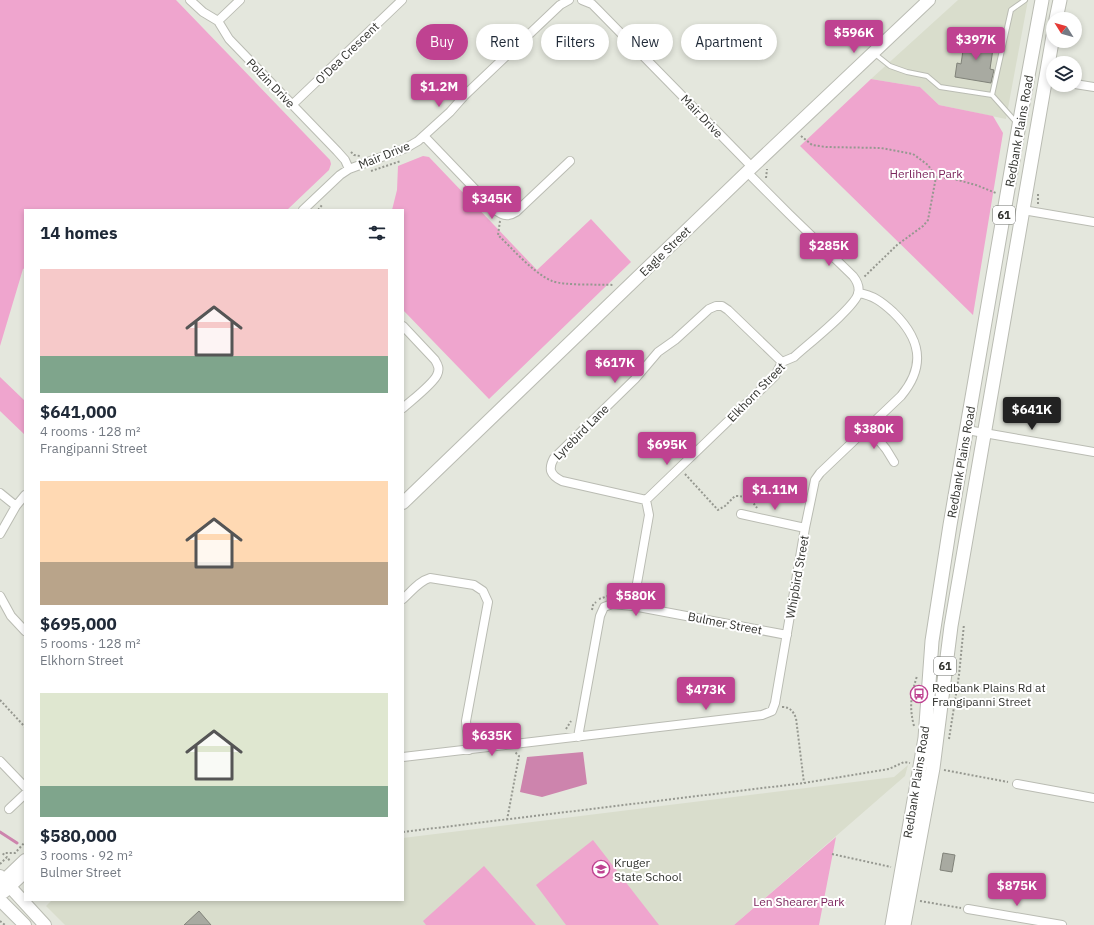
<!DOCTYPE html>
<meta charset="utf-8">
<style>
:root{--surface:#fff;--page:#f6f6f7;--text:#1f2937;--muted:#747a83;--accent:#bf4291}
body{margin:0;font-family:"IBM Plex Sans",sans-serif;background:var(--page);color:var(--text);height:100vh;display:flex;flex-direction:column;font-size:15px;white-space:nowrap}
*{box-sizing:border-box;margin:0}
p{font-size:13px;color:var(--muted)}
.icon{flex:none;width:22px;height:22px;fill:none;stroke:currentColor;stroke-width:2;stroke-linecap:round;stroke-linejoin:round}
.map{position:relative;flex:1;overflow:hidden}
.sheet{position:absolute;left:24px;top:209px;width:380px;height:692px;display:flex;flex-direction:column;background:var(--surface);border-radius:0px;box-shadow:0 2px 6px #0003}
.sheet>*{flex:none}
.guide{position:absolute;left:416px;top:24px;width:380px;height:36px;display:flex;gap:8px}
.needle{width:26px;rotate:307deg}
.controls{position:absolute;left:1046px;top:12px;display:grid;gap:8px}
.controls a{display:grid;place-items:center;width:36px;height:36px;border-radius:50%;background:var(--surface);box-shadow:0 2px 6px #0003;font-size:20px}
.price{position:absolute;translate:-50% -34px;padding:0 9px;border-radius:4px;background:var(--accent);color:#fff;font-size:13px;line-height:26px;filter:drop-shadow(0 1px 2px #0008)}
.price::after{content:'';position:absolute;left:50%;top:24px;width:12px;height:9px;margin-left:-6px;background:inherit;clip-path:polygon(0 0,100% 0,50% 100%)}
.price.selected{background:#222;color:#fff}
ul{padding:0;list-style:none}
li{display:grid;align-content:center;gap:8px;height:212px;padding:0 16px}
li span{display:grid;place-items:center;height:124px;border-radius:0px;color:#555}
li>.icon{margin-inline-start:auto}
span .icon{width:72px;height:72px;fill:#fffc;stroke-width:1}
li b{font-size:17px}
h2{display:flex;justify-content:space-between;align-items:center;height:48px;padding:0 16px;font-size:17px}
.chip{padding:0 14px;border-radius:18px;background:var(--surface);box-shadow:0 2px 6px #0003;font-size:14px;line-height:36px}
.chip.selected{background:var(--accent);color:#fff}
.map>svg:first-child{display:block}
.built{fill:#d9ddcc}
.green{fill:#efa5ce}
.water{fill:#cd84ad}
.lines{fill:none;stroke-linecap:round;stroke-linejoin:round}
.stream{stroke:#cd84ad;stroke-width:3}
.building{fill:#a8aaa1;stroke:#808279}
.lane-casing{stroke:#babcb3;stroke-width:6}
.street-casing{stroke:#babcb3;stroke-width:10}
.secondary-casing{stroke:#babcb3;stroke-width:14}
.primary-casing{stroke:#babcb3;stroke-width:15}
.path{stroke:#969890;stroke-width:2;stroke-dasharray:2 2;stroke-linecap:butt}
.lane{stroke:#fff;stroke-width:4}
.street{stroke:#fff;stroke-width:8}
.secondary{stroke:#fff;stroke-width:12}
.primary{stroke:#fff;stroke-width:13}
.labels{text-anchor:middle;dominant-baseline:central;stroke-width:4;stroke-linejoin:round;paint-order:stroke}
.shield{fill:#fff;stroke:#6f706d;stroke-width:1}
.shield-label{font-size:11px;font-weight:bold;fill:#31322e}
.street-label{font-size:12px;fill:#31322e;stroke:#fff}
.park-label{font-size:12px;fill:#7c265d;stroke:#fff}
.poi-label{font-size:12px;fill:#31322e;stroke:#fff;text-anchor:start}
</style>
<div class="map">
<svg width="1094" height="925" viewBox="0 0 1094 925">
<rect width="100%" height="100%" fill="#e4e7dd"/>
<path class="built" d="M958 0H1028L1006 119 939 105 920 87 871 79Z
M908 765 905 776 734 925H65L46 906 52 900H403V838L894 777Z"/>
<path class="green" d="M0 0H176L330 160 331 164 329 170 287 210H25V268L23 269 0 346Z
M871 79 920 87 939 105 993 116 1003 133 973 315 800 146Z
M423 156 429 157 537 270 591 219 631 262 489 399 403 310V210H392L397 190 398 166Z
M0 377 25 401V435L0 411Z
M836 837 819 925H734Z
M593 840 659 925H566L536 885Z
M484 866 536 925H426L423 921Z"/>
<path class="water" d="M583 752 587 784 542 797 520 792 527 757Z"/>
<g class="lines">
<path class="stream" d="M0 832 17 843"/>
</g>
<path class="building" d="M965 37 994 42 990 69 994 70 991 83 955 77 957 63 961 64Z
M943 853 955 855 952 872 940 870Z
M199 911 211 925H184Z"/>
<g class="lines">
<defs>
<path id="lane" d="M875 54 890 66 907 72 927 76 940 87 992 95
M1016 122 992 95 1011 10 1025 0"/>
<path id="street" d="M190 0 203 12 218 21 229 39 337 151 345 160 349 169
M582 0 592 4 599 11 752 167
M218 21 240 0
M1075 84 1094 87
M292 105 402 0
M424 136 493 208C501 215 507 218 516 212L570 161
M303 210 340 175 349 169 406 148 418 141 450 112 465 95 560 5 569 0
M1023 210 1094 222
M403 326 435 360C438 365 440 369 437 375 433 384 412 400 403 408
M868 427 886 449 894 462
M967 430 1094 452
M0 493 16 506
M646 500 562 481C550 475 548 469 554 458L635 379 658 352 675 340 709 309 716 306H722L728 310 782 362
M741 514 805 528
M0 534 16 506 25 495
M0 596 11 616 25 631
M403 599C411 592 419 581 430 578L474 585 483 591 488 602 466 721 469 750
M633 606 649 515 646 500 775 376 782 362 794 357C807 345 854 308 858 294 860 287 857 281 853 276L789 214 747 172
M578 737 600 616 604 607 612 604 633 606 787 635
M403 757 762 715 772 711 775 703 805 528 815 480 820 473 901 396C927 365 920 338 893 312 882 302 873 295 858 293
M0 761 25 787
M1017 784 1094 798
M9 809 25 794
M968 909 1062 925"/>
<path id="secondary" d="M403 503 747 172 929 0
M0 876 45 925
M0 884 25 860
M4 892 25 872
M0 900 25 925"/>
<path id="primary" d="M1056 19 1060 0
M892 925 925 738 932 641 950 525 1019 125 1042 0
M904 925 933 768 951 626 1053 36"/>
</defs>
<use href="#lane" class="lane-casing"/>
<use href="#street" class="street-casing"/>
<use href="#secondary" class="secondary-casing"/>
<use href="#primary" class="primary-casing"/>
<path class="path" d="M801 136 812 145 826 147 881 148 913 154 928 165 936 177 928 220 923 226 897 245 864 277
M351 152 354 155 360 156
M371 171 401 161
M936 177 954 179 976 185 996 193
M766 178 767 169
M1038 204V193
M318 210 322 205
M500 221 498 235C513 249 533 273 552 281 566 286 598 284 614 285
M685 474 718 510 725 506 735 496C746 496 751 499 757 508
M620 596 626 589
M599 599 608 596
M592 610 593 605 596 602
M0 700 25 727
M782 707C790 707 793 711 796 718L804 783
M914 726C909 707 911 695 917 676
M566 729 571 721
M949 739 959 675 964 624
M944 770 1008 782
M507 820 519 756 515 752
M403 832 804 783 889 769 904 762 910 763
M832 854 891 867
M3 855 4 853H15L25 842
M0 864 7 857 10 861
M920 901 961 908
M0 921 5 925"/>
<use href="#lane" class="lane"/>
<use href="#street" class="street"/>
<use href="#secondary" class="secondary"/>
<use href="#primary" class="primary"/>
</g>
<defs>
<symbol id="bus-ring" viewBox="-11 -11 22 22"><circle r="9.5" fill="#fff" stroke="#bf4291" stroke-width="1.5"/><path d="M-5-6H5V4H4V6H2V4H-2V6H-4V4H-5ZM-3.5-4V0h7V-4ZM-3.5 1.2v1.5H-2V1.2ZM2 1.2v1.5H3.5V1.2Z" fill="#bf4291"/></symbol>
<symbol id="school-ring" viewBox="-11 -11 22 22"><circle r="9.5" fill="#fff" stroke="#bf4291" stroke-width="1.5"/><path d="M0-5L7-2L0 1L-7-2ZM-4 1L0 2.5L4 1V4Q0 6-4 4Z" fill="#bf4291"/></symbol>
</defs>
<g fill-rule="evenodd">
<use href="#bus-ring" x="909" y="684" width="20" height="20"/>
<use href="#school-ring" x="591" y="859" width="20" height="20"/>
</g>
<g class="labels">
<g class="shield">
<rect x="993" y="206" width="22" height="18" rx="3"/>
<rect x="934" y="657" width="22" height="18" rx="3"/>
</g>
<g class="shield-label">
<text x="1004" y="215">61</text>
<text x="945" y="666">61</text>
</g>
<g class="street-label">
<text transform="translate(347 53) rotate(-44)">O'Dea Crescent</text>
<text transform="translate(271 83) rotate(46)">Polzin Drive</text>
<text transform="translate(702 116) rotate(46)">Mair Drive</text>
<text transform="translate(1019 131) rotate(-80)">Redbank Plains Road</text>
<text transform="translate(384 155) rotate(-22)">Mair Drive</text>
<text transform="translate(665 251) rotate(-44)">Eagle Street</text>
<text transform="translate(756 392) rotate(-46)">Elkhorn Street</text>
<text transform="translate(581 432) rotate(-45)">Lyrebird Lane</text>
<text transform="translate(961 462) rotate(-80)">Redbank Plains Road</text>
<text transform="translate(797 577) rotate(-80)">Whipbird Street</text>
<text transform="translate(725 623) rotate(11)">Bulmer Street</text>
<text transform="translate(916 782) rotate(-81)">Redbank Plains Road</text>
</g>
<g class="park-label">
<text x="926" y="173">Herlihen Park</text>
<text x="799" y="901">Len Shearer Park</text>
</g>
<g class="poi-label">
<text x="932" y="687">Redbank Plains Rd at<tspan x="932" dy="14">Frangipanni Street</tspan></text>
<text x="614" y="862">Kruger<tspan x="614" dy="14">State School</tspan></text>
</g>
</g>
</svg>
<div class="controls">
<a><svg class="needle" viewBox="-14 -14 28 28"><path d="M0-13l5 13h-10z" fill="#e53935"/><path d="M0 13l5-13h-10z" fill="#747a83"/></svg></a>
<a><svg class="icon" aria-label="layers" viewBox="0 0 24 24"><path d="M12 4l9 5-9 5-9-5zM3 14l9 5 9-5"/></svg></a>
</div>
<b class="price" style="left:854px;top:54px">$596K</b>
<b class="price" style="left:976px;top:61px">$397K</b>
<b class="price" style="left:439px;top:108px">$1.2M</b>
<b class="price" style="left:492px;top:220px">$345K</b>
<b class="price" style="left:829px;top:267px">$285K</b>
<b class="price" style="left:615px;top:384px">$617K</b>
<b class="price selected" style="left:1032px;top:431px">$641K</b>
<b class="price" style="left:874px;top:450px">$380K</b>
<b class="price" style="left:667px;top:466px">$695K</b>
<b class="price" style="left:775px;top:511px">$1.11M</b>
<b class="price" style="left:636px;top:617px">$580K</b>
<b class="price" style="left:706px;top:711px">$473K</b>
<b class="price" style="left:492px;top:757px">$635K</b>
<b class="price" style="left:1017px;top:907px">$875K</b>
<div class="guide">
<a class="chip selected">Buy</a>
<a class="chip">Rent</a>
<a class="chip">Filters</a>
<a class="chip">New</a>
<a class="chip">Apartment</a>
</div>
<section class="sheet">
<h2>14 homes<svg class="icon" aria-label="filters" viewBox="0 0 24 24"><path d="M4 7h16M4 17h16"/><circle cx="9" cy="7" r="2"/><circle cx="15" cy="17" r="2"/></svg></h2>
<ul>
<li><span style="background:linear-gradient(#f6c9c9 70%,#7fa58c 0)"><svg class="icon" aria-label="home" viewBox="0 0 24 24"><path d="M3 11l9-7 9 7M6 9v11h12V9"/></svg></span><div><b>$641,000</b><p>4 rooms · 128 m²</p><p>Frangipanni Street</p></div></li>
<li><span style="background:linear-gradient(#ffd9b3 65%,#b9a48a 0)"><svg class="icon" aria-label="home" viewBox="0 0 24 24"><path d="M3 11l9-7 9 7M6 9v11h12V9"/></svg></span><div><b>$695,000</b><p>5 rooms · 128 m²</p><p>Elkhorn Street</p></div></li>
<li><span style="background:linear-gradient(#dfe7d0 75%,#7fa58c 0)"><svg class="icon" aria-label="home" viewBox="0 0 24 24"><path d="M3 11l9-7 9 7M6 9v11h12V9"/></svg></span><div><b>$580,000</b><p>3 rooms · 92 m²</p><p>Bulmer Street</p></div></li>
</ul>
</section>
</div>
